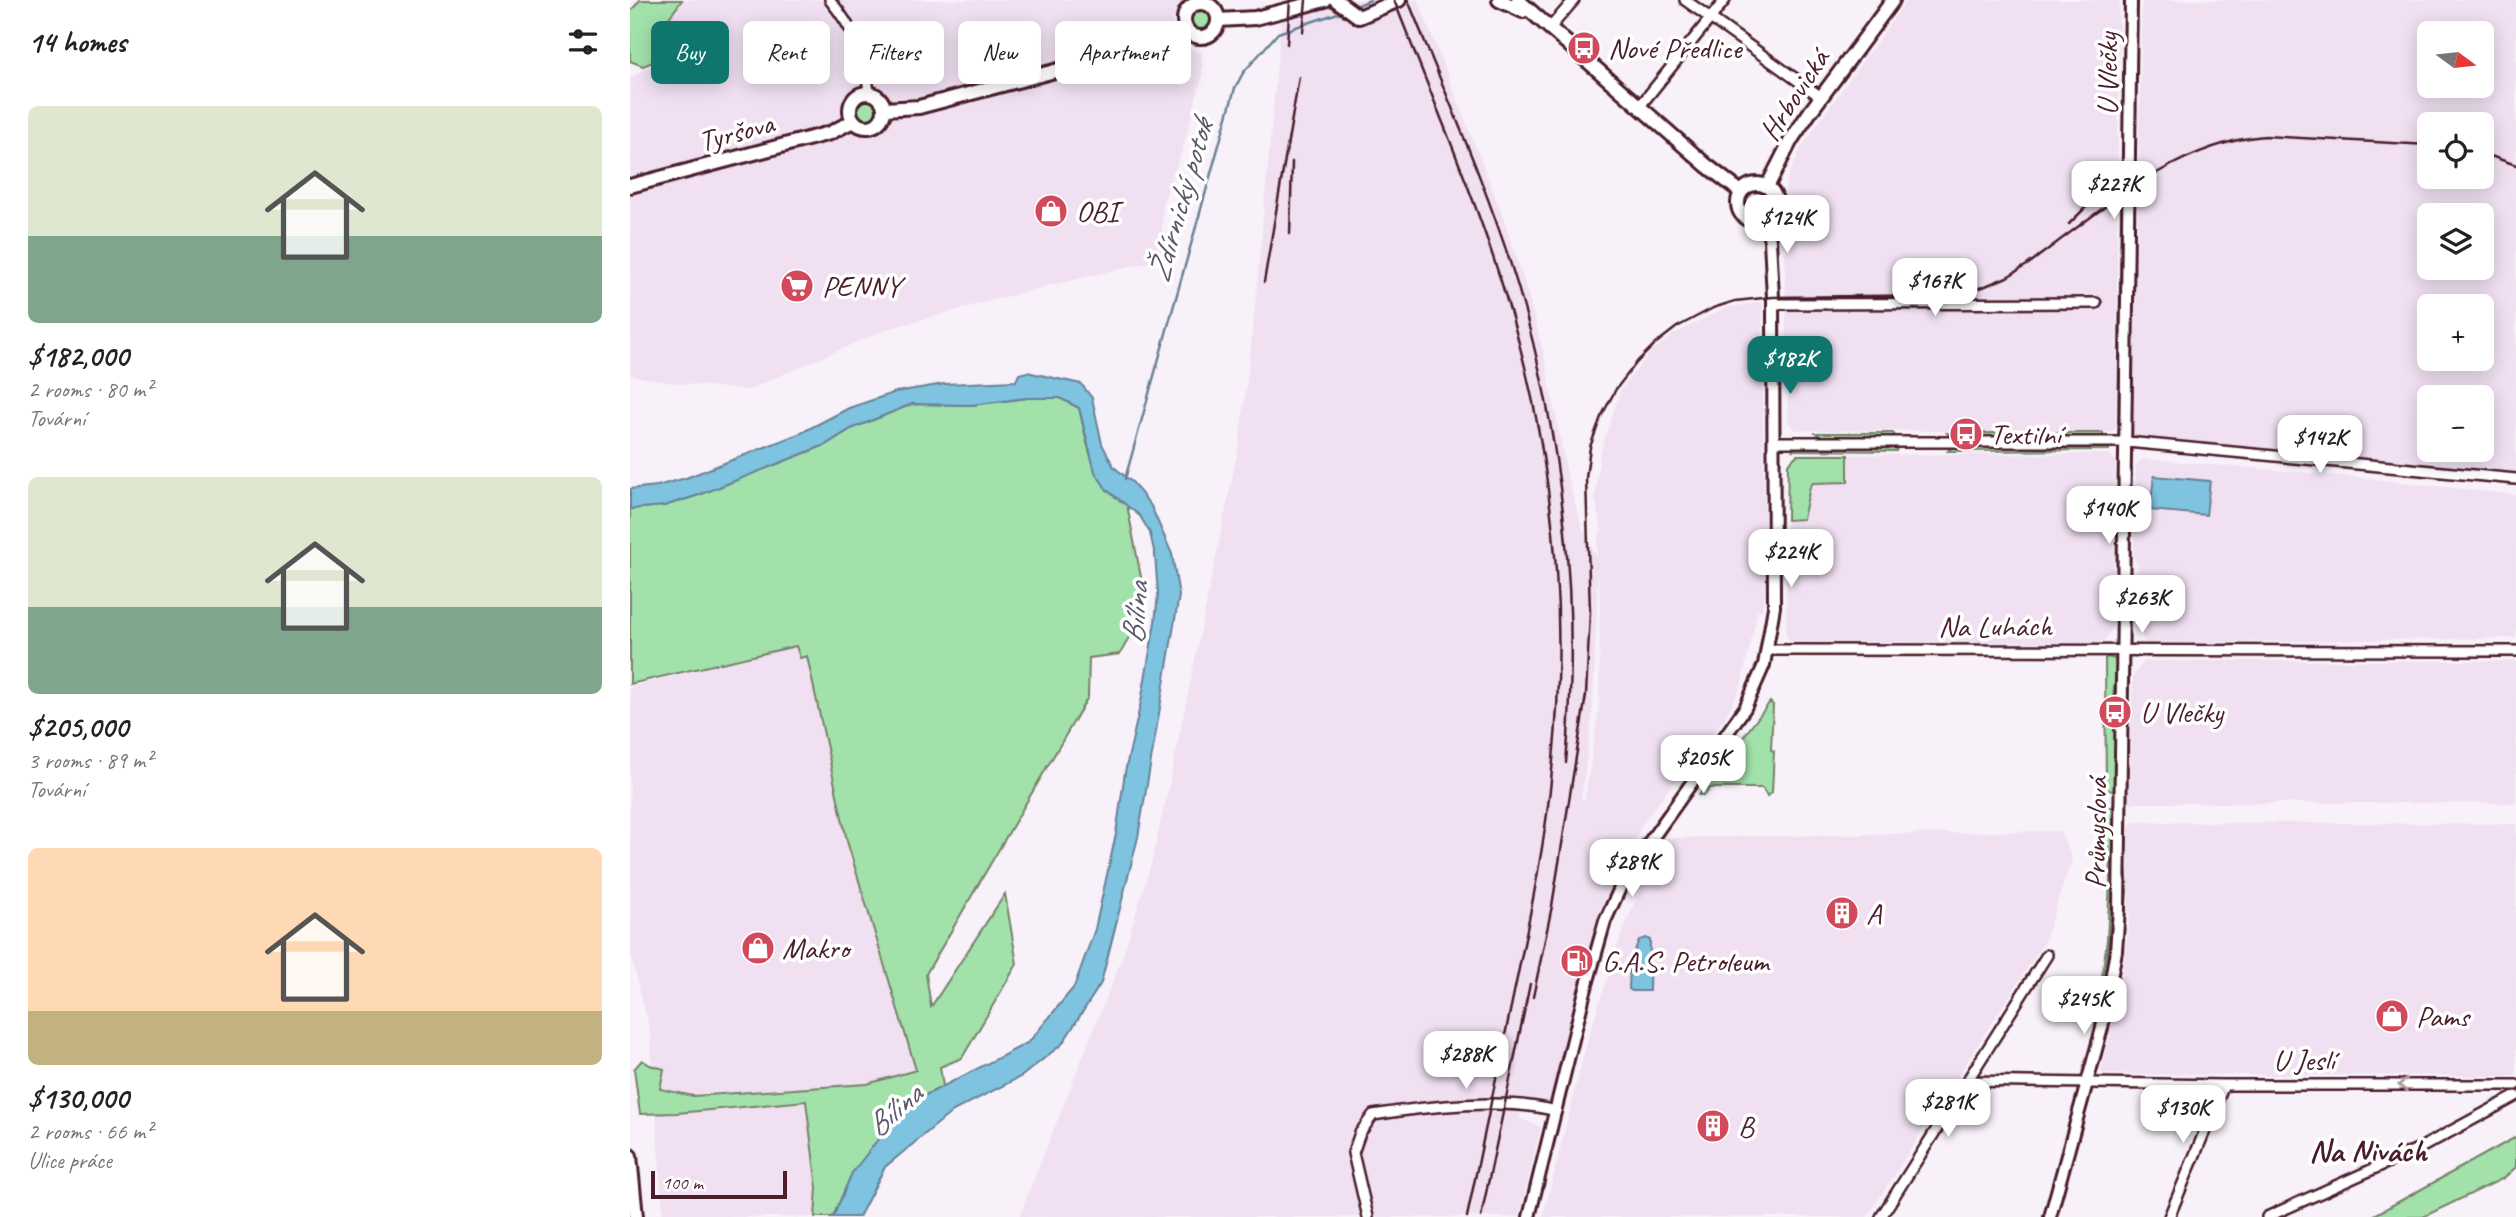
<!DOCTYPE html>
<meta charset="utf-8">
<style>
:root{--surface:#fff;--page:#f2f2f2;--text:#222;--muted:#767676;--accent:#0f766e}
body{margin:0;font-family:Caveat,sans-serif;background:var(--page);color:var(--text);height:100vh;display:flex;flex-direction:column;font-size:26px;white-space:nowrap}
*{box-sizing:border-box;margin:0}
p{font-size:23px;color:var(--muted)}
.icon{flex:none;width:38px;height:38px;fill:none;stroke:currentColor;stroke-width:2;stroke-linecap:round;stroke-linejoin:round}
.map{position:relative;flex:1;overflow:hidden}
.drawer{display:flex;flex-direction:column;background:var(--surface);width:630px}
.drawer>*{flex:none}
.banner{position:absolute;left:21px;top:21px;width:665px;height:63px;display:flex;gap:14px}
.needle{width:46px;rotate:105deg}
.tools{position:absolute;left:1787px;top:21px;display:grid;gap:14px}
.tools a{display:grid;place-items:center;width:77px;height:77px;border-radius:10px;background:var(--surface);box-shadow:0 4px 18px #0003;font-size:35px}
.scale{position:absolute;left:21px;bottom:18px;width:136px;box-sizing:border-box;padding-left:7px;border:4px solid #4a1f2b;border-top:0;font-size:19px;line-height:24px;white-space:nowrap;color:#4a1f2b;-webkit-text-stroke:5px #fff;paint-order:stroke}
.price{position:absolute;translate:-50% -60px;padding:0 16px;border-radius:14px;background:#fff;color:#222;font-size:23px;line-height:46px;filter:drop-shadow(0 2px 4px #0008)}
.price::after{content:'';position:absolute;left:50%;top:42px;width:21px;height:16px;margin-left:-10px;background:inherit;clip-path:polygon(0 0,100% 0,50% 100%)}
.price.current{background:var(--accent);color:#fff}
ul{padding:0;list-style:none}
li{display:grid;align-content:center;gap:14px;height:371px;padding:0 28px}
li span{display:grid;place-items:center;height:217px;border-radius:10px;color:#555}
li>.icon{margin-inline-start:auto}
span .icon{width:126px;height:126px;fill:#fffc;stroke-width:1}
li b{font-size:30px}
h2{display:flex;justify-content:space-between;align-items:center;height:84px;padding:0 28px;font-size:30px}
.pill{padding:0 24px;border-radius:10px;background:var(--surface);box-shadow:0 4px 18px #0003;font-size:24px;line-height:63px}
.pill.current{background:var(--accent);color:#fff}
main{display:flex;flex:1;min-height:0}
.map>svg:first-child{display:block}
.built{fill:#f0e0f2;fill-rule:evenodd}
.green{fill:#a2e2aa;stroke:#76806a;stroke-width:2}
.water{fill:#7ec3df;stroke:#698197;stroke-width:2}
.lines{fill:none;stroke-linecap:round;stroke-linejoin:round}
.stream{stroke:#698197;stroke-width:2.5}
.minor-casing{stroke:#4a1f2b;stroke-width:14}
.tertiary-casing{stroke:#4a1f2b;stroke-width:16}
.secondary-casing{stroke:#4a1f2b;stroke-width:18}
.minor{stroke:#fff;stroke-width:9}
.tertiary{stroke:#fff;stroke-width:10}
.secondary{stroke:#fff;stroke-width:12}
.rail{stroke:#4a1f2b;stroke-width:2.5}
.oneway{stroke:#ae9aa0}
.labels{text-anchor:middle;dominant-baseline:central;stroke-width:7;stroke-linejoin:round;paint-order:stroke}
.poi-label{font-size:30px;fill:#4a1f2b;stroke:#fff;text-anchor:start}
.street-label{font-size:30px;fill:#4a1f2b;stroke:#fff}
.water-label{font-size:32px;font-style:italic;fill:#5c586a;stroke:#fff}
.neighbourhood-label{font-size:32px;font-weight:bold;fill:#4a1f2b;stroke:#fff}
</style>
<main>
<section class="drawer">
<h2>14 homes<svg class="icon" aria-label="filters" viewBox="0 0 24 24"><path d="M4 7h16M4 17h16"/><circle cx="9" cy="7" r="2"/><circle cx="15" cy="17" r="2"/></svg></h2>
<ul>
<li><span style="background:linear-gradient(#dfe7d0 60%,#7fa58c 0)"><svg class="icon" aria-label="home" viewBox="0 0 24 24"><path d="M3 11l9-7 9 7M6 9v11h12V9"/></svg></span><div><b>$182,000</b><p>2 rooms · 80 m²</p><p>Tovární</p></div></li>
<li><span style="background:linear-gradient(#dfe7d0 60%,#7fa58c 0)"><svg class="icon" aria-label="home" viewBox="0 0 24 24"><path d="M3 11l9-7 9 7M6 9v11h12V9"/></svg></span><div><b>$205,000</b><p>3 rooms · 89 m²</p><p>Tovární</p></div></li>
<li><span style="background:linear-gradient(#ffd9b3 75%,#c2b280 0)"><svg class="icon" aria-label="home" viewBox="0 0 24 24"><path d="M3 11l9-7 9 7M6 9v11h12V9"/></svg></span><div><b>$130,000</b><p>2 rooms · 66 m²</p><p>Ulice práce</p></div></li>
</ul>
</section>
<div class="map">
<svg width="1886" height="1217" viewBox="0 0 1886 1217">
<rect width="100%" height="100%" fill="#f8f1f9"/>
<filter id="ink" filterUnits="userSpaceOnUse"><feTurbulence type="fractalNoise" baseFrequency=".0143" numOctaves="2"/><feDisplacementMap in="SourceGraphic" scale="14" xChannelSelector="R" yChannelSelector="G"/><feConvolveMatrix kernelMatrix="1 2 1 2 8 2 1 2 1" color-interpolation-filters="sRGB"/></filter>
<g filter="url(#ink)">
<path class="built" d="M52 0H554L542 21 552 46 572 53V77L552 151 533 202 531 259 401 290 257 329 118 390 36 382 0 375V79L32 58 25 37Z
M653 0H788L872 214 895 284 913 350 938 479 952 528 967 557 968 537 972 531 965 499 970 453 991 389 1021 352 1046 333 1095 308 1132 302 1135 594 1132 610H1128L1110 689 1094 719 1087 726 1062 765 1043 783 1013 823 970 910 922 1106 892 1103 889 1118 911 1127 889 1217H389L492 958 522 861 538 790 609 445 622 338ZM968 570 970 600 969 708 955 798 951 801 963 708Z
M1277 0H1489L1486 428 1481 432 1166 430 1158 422 1154 214V194L1159 174 1170 150 1188 123Z
M1512 0H1886V474L1503 435ZM1799 33H1852V86H1799ZM1799 124H1852V177H1799ZM1799 215H1852V268H1799ZM1799 306H1852V359H1799ZM1799 397H1852V450H1799Z
M1479 454 1485 460 1483 628 1472 642H1161L1156 636 1157 463 1165 455Z
M1513 459 1716 476 1886 495V638L1516 643 1508 629V565L1504 557 1506 465Z
M167 646 177 656 286 1071 237 1084 175 1088 187 1189 185 1217H33L20 1031 0 951V687Z
M1514 661H1886V803H1498L1503 676Z
M1504 822 1886 824V1076L1473 1074 1471 1070 1490 990 1499 924V827Z
M1430 831 1442 859 1414 942 1237 1217H913L958 1038 994 927 1022 865 1039 838Z"/>
<path class="green" d="M10 0H52L25 37 33 58 13 66 0 61V12Z
M561 21a10 10 0 1 1 20 0a10 10 0 1 1-20 0Z
M226 110a11 11 0 1 1 22 0a11 11 0 1 1-22 0Z
M1494 198 1491 422H1488L1491 201Z
M398 398H430L449 408C458 444 461 485 497 505L511 577 508 621 490 654 459 658 458 697 296 974 301 1007 375 894 387 964 332 1058 310 1067 313 1086 290 1098 222 1173 203 1217H185L187 1188 176 1101 47 1113 10 1114 4 1069 12 1060 20 1065 34 1069 30 1089 63 1096 237 1084 286 1070 217 841 177 656 170 658 166 646 0 684V509L34 506 69 495 195 445 221 429 282 404 341 405Z
M1186 433H1263L1266 437H1190Z
M1317 433H1473V437H1321Z
M1167 446H1265L1267 448 1266 451 1163 450Z
M1479 446V450L1318 451 1322 447Z
M1167 455H1218V482L1183 483 1180 487 1173 519 1157 520 1158 464Z
M1488 462H1491L1488 624 1486 623Z
M1477 657 1485 659 1487 665 1480 720 1483 721 1486 740 1485 791 1476 790 1475 659Z
M1140 702 1143 705 1141 750 1144 751 1142 792 1137 796 1132 788H1080L1075 795H1069Z
M1477 807H1485C1483 874 1482 939 1470 1005H1468L1477 940 1481 861 1478 846 1467 818 1477 813Z
M1495 866C1499 875 1497 892 1496 903 1493 959 1482 1012 1469 1066L1494 909Z
M1886 1137V1167L1874 1178 1793 1217H1741Z"/>
<path class="water" d="M397 372 451 384 462 398 472 444 484 467 503 483 521 506 542 554 549 596 508 837 471 983 432 1044 392 1076 323 1111 255 1167 229 1217H203L222 1173 253 1133 290 1098 399 1042 444 987 465 929 486 834 495 772 511 702 525 622 528 594 525 555 520 533 510 516 477 490 465 472 449 408 430 398H397L341 405 282 404 221 429 195 445 69 495 34 506 0 509V489L27 486 56 478 171 433 219 408 266 392 314 384 386 381 389 374Z
M1524 476 1580 481 1576 515 1520 510Z
M1016 938 1020 940 1019 991H1002L999 989 1000 963 1009 940Z"/>
<g class="lines">
<path class="stream" d="M724 7 740 0
M495 479 605 88 613 73 648 33 714 11"/>
<defs>
<path id="minor" d="M200 0C223 28 236 56 239 93
M566 0 567 3
M1055 0 1191 97
M919 29 944 0
M1010 106 1095 0
M1143 304 1466 303
M1145 442H1497L1886 479
M1138 650 1886 651
M1337 1081 1594 1085H1886
M738 1217 723 1153 730 1133 743 1115C792 1107 879 1097 926 1111
M1251 1217 1417 955
M1539 1217 1594 1085
M1637 1217 1792 1147 1886 1096"/>
<path id="tertiary" d="M899 1217 954 995 975 921 996 875 1115 708 1134 665 1144 607 1143 297 1140 240 1134 220
M1420 1217 1472 1028 1486 951 1489 909 1501 0"/>
<path id="secondary" d="M706 0 729 17 769 0
M869 0 893 11
M888 0 1076 165 1111 192
M554 20a17 17 0 1 1 34 0a17 17 0 1 1-34 0Z
M588 20 625 18 695 0
M220 110a17 17 0 1 1 34 0a17 17 0 1 1-34 0Z
M254 109 289 107 538 41 558 31
M1108 203a19 19 0 1 1 38 0a19 19 0 1 1-38 0Z
M0 186 200 133 223 121
M1137 187 1161 140 1180 112 1263 0
M0 1156 6 1217"/>
</defs>
<use href="#minor" class="minor-casing"/>
<use href="#tertiary" class="tertiary-casing"/>
<use href="#secondary" class="secondary-casing"/>
<use href="#minor" class="minor"/>
<use href="#tertiary" class="tertiary"/>
<use href="#secondary" class="secondary"/>
<path class="rail" d="M764 0C811 121 865 240 895 367 926 494 936 629 923 760 916 842 899 921 882 1002 867 1073 852 1145 837 1217
M778 0C816 95 858 189 888 287 933 440 950 604 936 763
M673 32 676 0
M657 44 660 0
M1852 153 1886 165
M1439 224 1467 196 1482 174
M660 234 662 162
M634 282 669 77
M903 997 922 906 956 695 960 612 956 478 960 447 971 417 986 389 1007 362 1025 344 1047 327 1083 308 1105 301 1143 297 1321 295 1353 287 1377 277 1397 265C1467 214 1545 143 1635 136L1799 145
M851 1217 900 984"/>
</g>
<defs><path id="oneway-chevron" d="M-2-3.5L2.5 0L-2 3.5" fill="none" stroke-width="1.6" stroke-linecap="round" stroke-linejoin="round" transform="scale(1.75)"/></defs>
<use class="oneway" href="#oneway-chevron" transform="translate(1773 1085) rotate(-180)"/>
</g>
<defs>
<symbol id="bus-disc" viewBox="-11 -11 22 22"><circle r="9.5" fill="#d1495b" stroke="#fff"/><path d="M-5-6H5V4H4V6H2V4H-2V6H-4V4H-5ZM-3.5-4V0h7V-4ZM-3.5 1.2v1.5H-2V1.2ZM2 1.2v1.5H3.5V1.2Z" fill="#fff"/></symbol>
<symbol id="shop-disc" viewBox="-11 -11 22 22"><circle r="9.5" fill="#d1495b" stroke="#fff"/><path d="M-5-2.5h2.3a2.7 3.5 0 0 1 5.4 0H5L5.5 6h-11ZM-1.5-2.5h3a1.5 2.3 0 0 0-3 0Z" fill="#fff"/></symbol>
<symbol id="supermarket-disc" viewBox="-11 -11 22 22"><circle r="9.5" fill="#d1495b" stroke="#fff"/><path d="M-6-5.5h2.5l.6 2H6L4.5 2H-2.5L-4.4-4H-6ZM-1.5 3.2a1.3 1.3 0 1 0 .1 0ZM3 3.2a1.3 1.3 0 1 0 .1 0Z" fill="#fff"/></symbol>
<symbol id="building-disc" viewBox="-11 -11 22 22"><circle r="9.5" fill="#d1495b" stroke="#fff"/><path d="M-4-6H4V6H1V3H-1V6H-4ZM-2.5-4.3h1.7v1.8h-1.7ZM.8-4.3h1.7v1.8H.8ZM-2.5-1h1.7V.8h-1.7ZM.8-1h1.7V.8H.8Z" fill="#fff"/></symbol>
<symbol id="fuel-disc" viewBox="-11 -11 22 22"><circle r="9.5" fill="#d1495b" stroke="#fff"/><path d="M-5.5-6h7V0h2V4h1.3V-2.5L3-4.5l.8-.8L6-3V5H2.5V1h-1V6h-7ZM-4.2-4.7v3.2H.2V-4.7Z" fill="#fff"/></symbol>
</defs>
<g fill-rule="evenodd">
<use href="#bus-disc" x="935" y="29" width="38" height="38"/>
<use href="#shop-disc" x="402" y="192" width="38" height="38"/>
<use href="#supermarket-disc" x="148" y="267" width="38" height="38"/>
<use href="#bus-disc" x="1317" y="415" width="38" height="38"/>
<use href="#bus-disc" x="1466" y="693" width="38" height="38"/>
<use href="#building-disc" x="1193" y="894" width="38" height="38"/>
<use href="#shop-disc" x="109" y="929" width="38" height="38"/>
<use href="#fuel-disc" x="928" y="942" width="38" height="38"/>
<use href="#shop-disc" x="1743" y="997" width="38" height="38"/>
<use href="#building-disc" x="1064" y="1107" width="38" height="38"/>
</g>
<g class="labels">
<g class="poi-label">
<text x="978" y="48">Nové Předlice</text>
<text x="446" y="211">OBI</text>
<text x="192" y="286">PENNY</text>
<text x="1360" y="434">Textilní</text>
<text x="1510" y="712">U Vlečky</text>
<text x="1236" y="913">A</text>
<text x="152" y="948">Makro</text>
<text x="972" y="961">G.A.S. Petroleum</text>
<text x="1786" y="1016">Pams</text>
<text x="1108" y="1126">B</text>
</g>
<g class="street-label">
<text transform="translate(1477 74) rotate(-90)">U Vlečky</text>
<text transform="translate(1164 95) rotate(-57)">Hrbovická</text>
<text transform="translate(106 132) rotate(-15)">Tyršova</text>
<text x="1365" y="626">Na Luhách</text>
<text transform="translate(1466 833) rotate(-89)">Průmyslová</text>
<text x="1674" y="1060">U Jeslí</text>
</g>
<g class="water-label">
<text transform="translate(550 201) rotate(-74)">Ždírnický potok</text>
<text transform="translate(505 613) rotate(-85)">Bílina</text>
<text transform="translate(264 1110) rotate(-41)">Bílina</text>
</g>
<g class="neighbourhood-label">
<text x="1738" y="1150">Na Nivách</text>
</g>
</g>
</svg>
<div class="tools">
<a><svg class="needle" viewBox="-14 -14 28 28"><path d="M0-13l5 13h-10z" fill="#e53935"/><path d="M0 13l5-13h-10z" fill="#767676"/></svg></a>
<a><svg class="icon" aria-label="locate" viewBox="0 0 24 24"><circle cx="12" cy="12" r="6"/><path d="M12 2v4M12 18v4M2 12h4M18 12h4"/></svg></a>
<a><svg class="icon" aria-label="layers" viewBox="0 0 24 24"><path d="M12 4l9 5-9 5-9-5zM3 14l9 5 9-5"/></svg></a>
<a>+</a>
<a>−</a>
</div>
<div class="scale">100 m</div>
<b class="price" style="left:1484px;top:221px">$227K</b>
<b class="price" style="left:1157px;top:255px">$124K</b>
<b class="price" style="left:1305px;top:318px">$167K</b>
<b class="price current" style="left:1160px;top:396px">$182K</b>
<b class="price" style="left:1690px;top:475px">$142K</b>
<b class="price" style="left:1479px;top:546px">$140K</b>
<b class="price" style="left:1161px;top:589px">$224K</b>
<b class="price" style="left:1512px;top:635px">$263K</b>
<b class="price" style="left:1073px;top:795px">$205K</b>
<b class="price" style="left:1002px;top:899px">$289K</b>
<b class="price" style="left:1454px;top:1036px">$245K</b>
<b class="price" style="left:836px;top:1091px">$288K</b>
<b class="price" style="left:1318px;top:1139px">$281K</b>
<b class="price" style="left:1553px;top:1145px">$130K</b>
<div class="banner">
<a class="pill current">Buy</a>
<a class="pill">Rent</a>
<a class="pill">Filters</a>
<a class="pill">New</a>
<a class="pill">Apartment</a>
</div>
</div>
</main>
